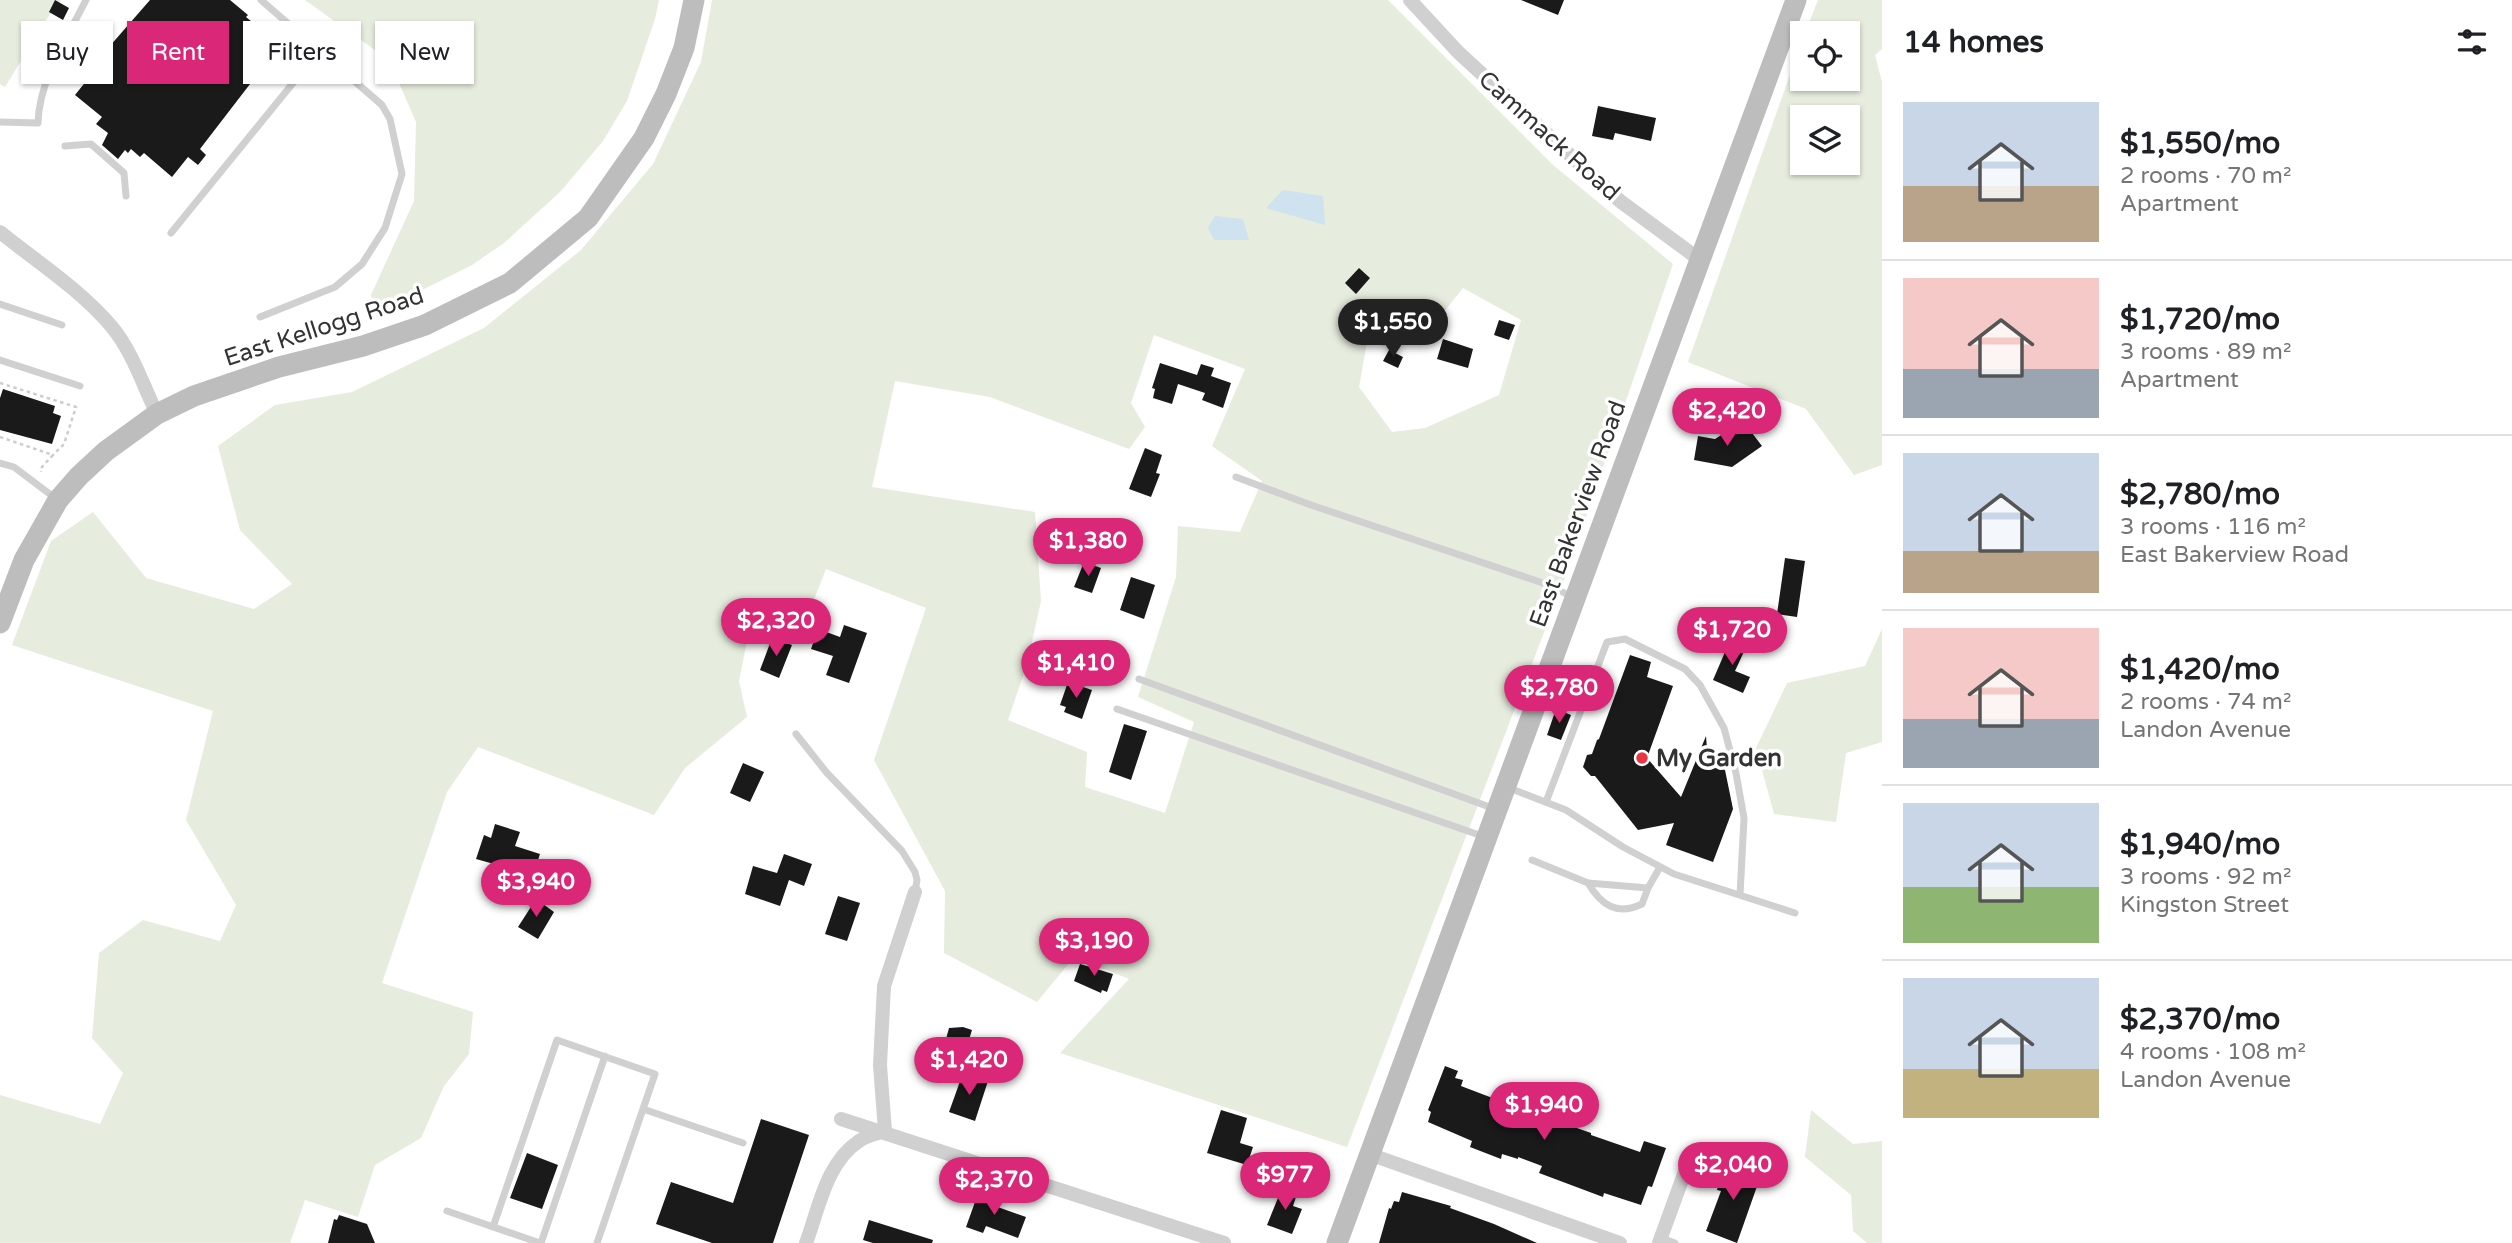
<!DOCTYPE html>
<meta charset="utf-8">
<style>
:root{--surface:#fff;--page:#f2f2f2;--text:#202124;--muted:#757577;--line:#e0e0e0;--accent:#db2777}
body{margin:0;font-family:"Varela Round",sans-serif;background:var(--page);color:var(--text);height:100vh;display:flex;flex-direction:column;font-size:26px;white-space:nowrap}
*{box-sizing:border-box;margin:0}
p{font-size:23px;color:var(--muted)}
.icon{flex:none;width:38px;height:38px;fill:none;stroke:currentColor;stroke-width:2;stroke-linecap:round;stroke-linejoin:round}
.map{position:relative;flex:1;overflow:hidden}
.panel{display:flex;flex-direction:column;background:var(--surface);width:630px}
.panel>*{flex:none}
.guide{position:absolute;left:21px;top:21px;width:665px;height:63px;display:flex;gap:14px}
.fabs{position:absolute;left:1790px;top:21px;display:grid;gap:14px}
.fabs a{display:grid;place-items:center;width:70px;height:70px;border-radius:0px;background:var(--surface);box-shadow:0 2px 5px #0004;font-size:35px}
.price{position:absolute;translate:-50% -60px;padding:0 16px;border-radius:24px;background:var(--accent);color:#fff;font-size:23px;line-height:46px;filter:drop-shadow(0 2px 4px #0008)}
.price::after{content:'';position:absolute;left:50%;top:42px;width:21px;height:16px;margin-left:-10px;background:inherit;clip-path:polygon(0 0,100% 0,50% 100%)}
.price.on{background:#222;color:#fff}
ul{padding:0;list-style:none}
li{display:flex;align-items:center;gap:21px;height:175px;padding:0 21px}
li+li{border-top:2px solid var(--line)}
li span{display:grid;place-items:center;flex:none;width:196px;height:140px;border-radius:0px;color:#555}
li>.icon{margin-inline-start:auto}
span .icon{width:84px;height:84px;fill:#fffc;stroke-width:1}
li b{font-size:30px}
h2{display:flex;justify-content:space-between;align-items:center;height:84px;padding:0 21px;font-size:30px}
.chip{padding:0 24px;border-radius:0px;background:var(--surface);box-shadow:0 2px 5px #0004;font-size:24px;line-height:63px}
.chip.on{background:var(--accent);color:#fff}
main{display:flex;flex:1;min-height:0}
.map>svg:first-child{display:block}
.green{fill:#e6ecde;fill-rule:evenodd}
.water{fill:#cee2ef}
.building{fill:#1a1a1a}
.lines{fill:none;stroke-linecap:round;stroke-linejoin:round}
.path{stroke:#cdcdcd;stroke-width:2.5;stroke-dasharray:3.5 3.5;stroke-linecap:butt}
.lane{stroke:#d0d0d0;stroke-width:7}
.street{stroke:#d0d0d0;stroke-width:14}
.secondary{stroke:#bdbdbd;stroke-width:21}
.poi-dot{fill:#ea3442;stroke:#fff;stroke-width:2.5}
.labels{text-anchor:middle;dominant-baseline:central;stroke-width:7;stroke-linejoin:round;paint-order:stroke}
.street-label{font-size:24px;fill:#333;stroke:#fff}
.poi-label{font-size:24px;font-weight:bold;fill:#333;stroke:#fff;text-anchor:start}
</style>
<main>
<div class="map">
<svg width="1882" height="1243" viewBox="0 0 1882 1243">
<rect width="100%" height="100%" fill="#fff"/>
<path class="green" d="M0 0H61L46 20 5 87 0 84Z
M305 0H659L655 19 627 101 603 141 561 191 504 243 472 265 424 289 373 308 371 295 414 201 416 122 389 60Z
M712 0H1388L1553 165 1673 264 1566 575 1347 1147 1060 1053 1129 979 1074 957 1037 1002 944 953 945 891 874 760 926 608 826 569 806 620 747 641 739 681 747 717 685 768 654 815 478 747 447 792 382 983 473 1012 469 1054 444 1086 421 1138 375 1165 358 1217 305 1200 290 1243H0V1095L100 1124 123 1073 92 1038 99 953 143 920 220 941 236 905 186 820 213 711 12 645 51 541 93 512 146 578 254 609 292 584 240 530 218 446 275 405 352 392 484 328 581 250 653 164 701 62ZM1463 288 1521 320 1499 395 1425 428 1392 432 1359 387 1367 342 1383 346 1430 329ZM1154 335 1245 369 1212 446 1262 481 1240 532 1178 526 1176 577 1138 697 1194 722 1165 813 1085 787 1087 752 1008 720 1027 664 1041 601 1035 512 872 487 895 381 990 397 1129 449 1145 427 1131 403Z
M1818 0H1882V49L1875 55 1882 82V465L1854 475 1806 409 1688 362 1802 41V79H1848V33H1805ZM1802 117H1848V163H1802Z
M1882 629V742L1846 753 1836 822 1774 814 1756 748 1787 683 1865 666Z
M1811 1110 1853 1144 1882 1141V1243H1867L1853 1231 1851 1195 1805 1157Z"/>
<path class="water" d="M1283 190 1323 196 1325 225 1266 208Z
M1215 216 1243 219 1249 240H1214L1208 228Z"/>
<path class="building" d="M55 0 69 8 63 20 49 12Z
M150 0H230L248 15 246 17 280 45 200 149 206 155 198 165 188 157 172 177 144 153 140 157 131 149 128 153 125 150 118 159 102 145 108 133 96 124 102 117 75 95 87 80 82 76 91 65 95 69 112 49 109 47Z
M1521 0H1564L1558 15Z
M1598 106 1656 118 1651 141 1615 133 1613 140 1592 136Z
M1359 268 1370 278 1356 294 1345 283Z
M1499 320 1515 325 1509 340 1494 335Z
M1443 339 1473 349 1468 368 1437 359Z
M1389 350 1403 357 1398 368 1383 361Z
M1160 363 1197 375 1201 364 1214 368 1211 376 1231 383 1223 408 1202 400 1205 393 1178 384 1172 404 1153 398 1155 389 1152 388Z
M3 389 55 406 53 413 61 416 52 444 0 430V398Z
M1746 425 1762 446 1732 467 1694 460 1698 436 1715 439 1723 434 1735 433Z
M1145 448 1162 455 1156 473 1160 474 1151 497 1129 489Z
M1785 558 1805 561 1797 617 1777 614Z
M1084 562 1101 568 1092 593 1074 587Z
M1131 577 1155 585 1144 619 1120 610Z
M844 625 867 633 849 683 826 675 833 656 811 649 818 629 840 637Z
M772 638 792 645 779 678 760 670Z
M1731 638 1747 645 1735 671 1750 677 1743 693 1713 680Z
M1630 655 1651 662 1647 677 1673 686 1647 758 1681 797 1706 736 1708 762 1725 770 1733 809 1713 862 1666 845 1674 823 1638 830 1595 776H1591L1583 767 1587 755 1592 754 1597 740 1599 739Z
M1068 682 1092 690 1082 719 1064 712 1066 707 1060 705Z
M1556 709 1571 715 1561 740 1547 735Z
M1124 724 1147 731 1131 780 1109 772Z
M743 763 764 772 750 802 730 793Z
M495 824 520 832 515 846 540 854 533 875 476 859 484 835 491 838Z
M784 854 812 864 804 886 789 880 780 906 745 894 753 866 777 873Z
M838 896 860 903 847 941 825 934Z
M536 899 554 912 538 939 518 927Z
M1080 964 1113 974 1107 992 1102 990 1101 993 1074 981Z
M963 1027 972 1030 958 1075 938 1068 949 1028Z
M1445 1066 1458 1071 1455 1078 1463 1080 1461 1086 1503 1102 1504 1099 1524 1106 1523 1109 1591 1133V1135L1640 1152 1644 1141 1666 1148 1652 1187 1648 1186 1641 1205 1604 1193 1603 1197 1539 1173 1542 1166 1518 1157V1159L1502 1154 1501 1159 1470 1147 1472 1141 1428 1122 1431 1112 1428 1110Z
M963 1073 988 1081 975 1121 949 1112Z
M1221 1110 1247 1118 1240 1143 1253 1147 1247 1165 1207 1153Z
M761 1119 809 1135 773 1243H712L656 1224 671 1182 733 1203Z
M527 1153 558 1165 542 1209 510 1198Z
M1724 1163 1761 1175 1737 1243 1706 1231 1721 1191 1717 1190Z
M1282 1188 1297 1194 1293 1206 1302 1209 1292 1234 1267 1225Z
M979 1191 995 1197 992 1205 1026 1217 1018 1238 986 1226 983 1233 966 1227Z
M1402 1192 1451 1206 1450 1208 1494 1224 1537 1243H1379L1389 1208 1391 1209 1394 1201 1399 1202Z
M339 1215 367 1224 375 1243H328L334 1219 337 1220Z
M869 1220 933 1240 932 1243H873L863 1240Z"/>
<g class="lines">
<path class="path" d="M0 383 76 407 64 444 53 455
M0 437 53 455 41 468V472"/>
<path class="lane" d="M0 122 38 123C39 80 67 38 86 0
M65 146 91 144 124 173 126 196
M171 233 319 51
M0 304 62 325
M260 317 335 287 362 264 385 228 402 174 390 119 382 105 261 0
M0 360 80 386
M0 463 14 467 55 498
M1236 477 1311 505 1549 585 1574 598
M1139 679 1495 809
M1117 709 1485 837
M796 734 827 773 902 851 915 872 917 880 915 892
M1509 788 1566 810 1623 847 1674 874 1795 913
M1546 802 1607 642 1625 639 1685 669 1700 685 1724 728 1736 773 1744 818 1740 895
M1532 860 1588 883 1648 888 1660 867
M1588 883C1601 905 1617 916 1642 904L1648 888
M643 1109 743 1143
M447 1211 540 1243
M493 1227 557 1040 655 1074 597 1243
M1661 1238 1675 1243
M541 1243 605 1056"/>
<path class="street" d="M1410 0 1458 52 1620 201 1700 260
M0 232C37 262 81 290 112 327 132 351 143 385 157 414
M841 1119 1224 1243
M1369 1154 1620 1243
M806 1243C819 1208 826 1163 859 1141 866 1136 876 1134 885 1131L880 1065 884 986 915 892
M1659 1243 1691 1155"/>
<path class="secondary" d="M0 623 24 560 58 500 79 476 106 451 157 414 194 396 279 367 363 346 425 325 510 283 588 218 644 138 666 94 684 48 694 0
M1337 1243 1796 0"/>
</g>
<circle class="poi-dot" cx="1642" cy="758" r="7"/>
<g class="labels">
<g class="street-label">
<text transform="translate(1549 136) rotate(42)">Cammack Road</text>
<text transform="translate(324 327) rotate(-18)">East Kellogg Road</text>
<text transform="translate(1578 514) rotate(-70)">East Bakerview Road</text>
</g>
<g class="poi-label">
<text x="1656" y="758">My Garden</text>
</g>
</g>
</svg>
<div class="fabs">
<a><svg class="icon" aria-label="locate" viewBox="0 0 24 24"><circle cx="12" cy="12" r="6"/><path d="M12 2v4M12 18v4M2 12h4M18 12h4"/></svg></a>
<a><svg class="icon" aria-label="layers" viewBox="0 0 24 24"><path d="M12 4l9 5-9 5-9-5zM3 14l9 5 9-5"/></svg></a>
</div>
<b class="price on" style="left:1393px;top:359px">$1,550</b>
<b class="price" style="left:1727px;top:448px">$2,420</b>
<b class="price" style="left:1088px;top:578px">$1,380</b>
<b class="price" style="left:776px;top:658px">$2,320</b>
<b class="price" style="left:1732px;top:667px">$1,720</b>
<b class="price" style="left:1076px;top:700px">$1,410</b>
<b class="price" style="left:1559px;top:725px">$2,780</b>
<b class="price" style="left:536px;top:919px">$3,940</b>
<b class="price" style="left:1094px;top:978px">$3,190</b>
<b class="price" style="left:969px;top:1097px">$1,420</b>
<b class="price" style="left:1544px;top:1142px">$1,940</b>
<b class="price" style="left:1733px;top:1202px">$2,040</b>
<b class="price" style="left:1285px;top:1212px">$977</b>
<b class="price" style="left:994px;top:1217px">$2,370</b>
<div class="guide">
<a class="chip">Buy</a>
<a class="chip on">Rent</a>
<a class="chip">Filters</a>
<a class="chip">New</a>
</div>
</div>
<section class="panel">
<h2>14 homes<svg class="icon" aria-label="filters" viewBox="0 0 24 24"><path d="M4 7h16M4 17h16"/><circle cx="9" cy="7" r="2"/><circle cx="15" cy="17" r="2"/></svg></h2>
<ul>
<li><span style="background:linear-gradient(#c9d6e8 60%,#b9a48a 0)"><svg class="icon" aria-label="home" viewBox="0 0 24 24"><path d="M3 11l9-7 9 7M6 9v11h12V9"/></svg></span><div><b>$1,550/mo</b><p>2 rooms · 70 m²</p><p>Apartment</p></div></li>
<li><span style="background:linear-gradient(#f6c9c9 65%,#9aa5b1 0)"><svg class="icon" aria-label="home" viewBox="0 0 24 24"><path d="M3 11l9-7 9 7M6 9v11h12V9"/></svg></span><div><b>$1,720/mo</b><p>3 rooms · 89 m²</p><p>Apartment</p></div></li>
<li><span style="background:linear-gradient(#c9d6e8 70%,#b9a48a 0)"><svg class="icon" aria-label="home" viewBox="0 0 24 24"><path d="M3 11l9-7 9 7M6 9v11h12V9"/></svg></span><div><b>$2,780/mo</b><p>3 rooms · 116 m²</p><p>East Bakerview Road</p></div></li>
<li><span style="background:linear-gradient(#f6c9c9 65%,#9aa5b1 0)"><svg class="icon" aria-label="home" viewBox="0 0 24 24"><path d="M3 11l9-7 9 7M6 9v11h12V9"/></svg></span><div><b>$1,420/mo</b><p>2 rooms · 74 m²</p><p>Landon Avenue</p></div></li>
<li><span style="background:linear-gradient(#c9d6e8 60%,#8fb573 0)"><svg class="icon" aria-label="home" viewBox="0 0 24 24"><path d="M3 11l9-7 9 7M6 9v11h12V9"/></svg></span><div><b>$1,940/mo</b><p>3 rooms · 92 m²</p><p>Kingston Street</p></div></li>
<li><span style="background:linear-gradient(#c9d6e8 65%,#c2b280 0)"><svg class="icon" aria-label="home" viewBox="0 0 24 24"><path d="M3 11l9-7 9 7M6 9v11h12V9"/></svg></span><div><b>$2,370/mo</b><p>4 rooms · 108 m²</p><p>Landon Avenue</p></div></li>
</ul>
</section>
</main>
